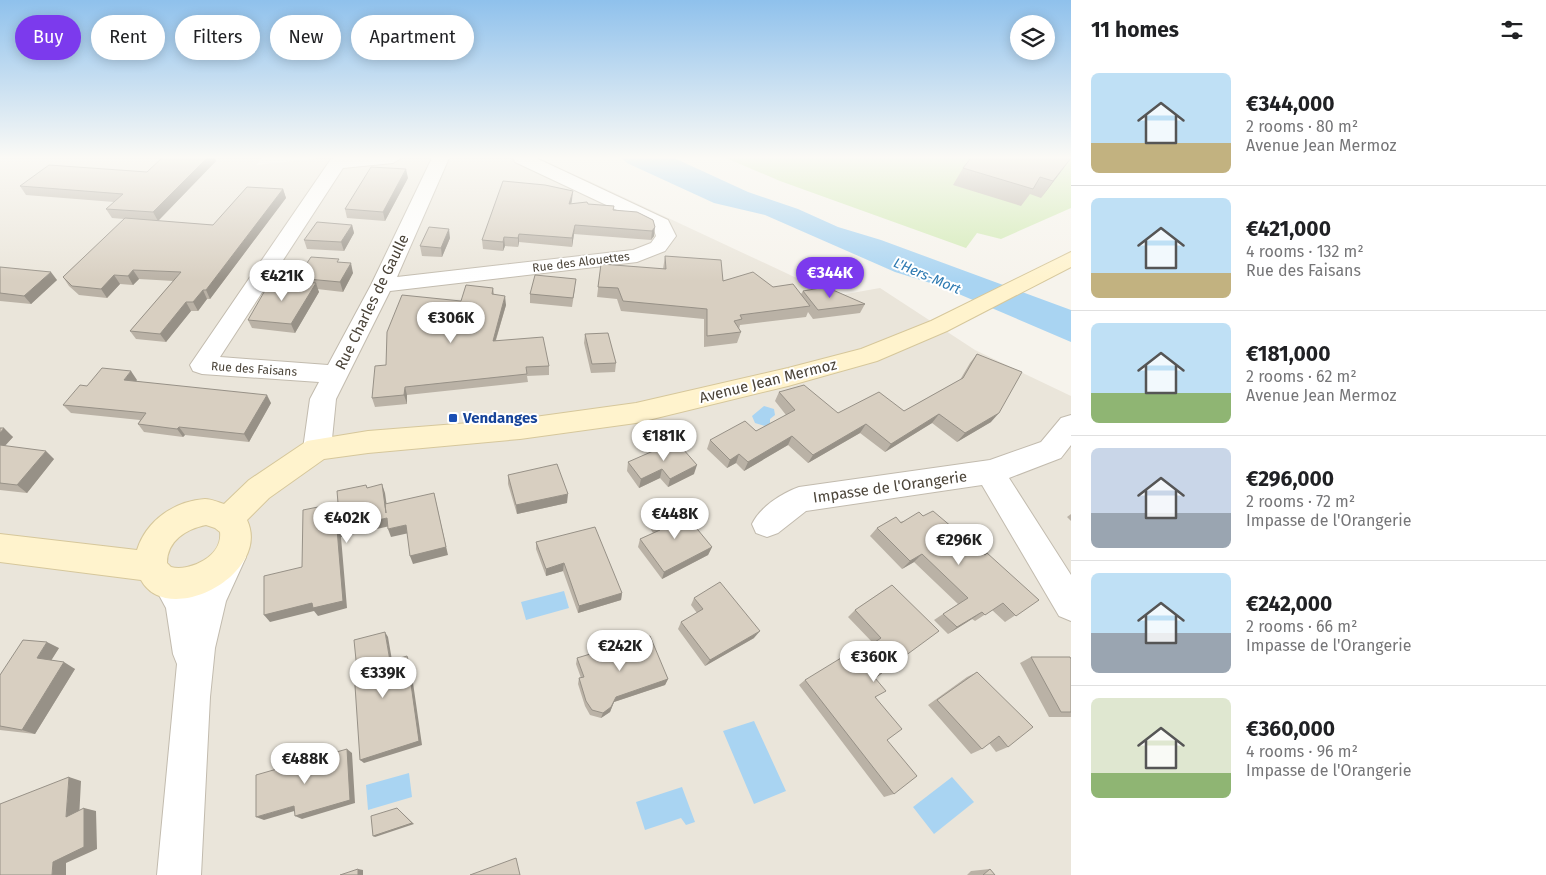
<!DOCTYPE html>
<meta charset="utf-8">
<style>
:root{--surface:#fff;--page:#f2f2f2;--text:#202124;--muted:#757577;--line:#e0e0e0;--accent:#7c3aed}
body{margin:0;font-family:"Fira Sans",sans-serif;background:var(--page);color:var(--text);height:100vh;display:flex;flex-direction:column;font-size:19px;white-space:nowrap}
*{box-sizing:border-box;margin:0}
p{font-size:16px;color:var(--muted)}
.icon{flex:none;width:28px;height:28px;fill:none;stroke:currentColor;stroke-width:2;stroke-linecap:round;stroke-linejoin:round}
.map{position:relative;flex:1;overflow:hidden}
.drawer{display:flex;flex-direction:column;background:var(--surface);width:475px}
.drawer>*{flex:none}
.guide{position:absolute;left:15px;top:15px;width:475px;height:45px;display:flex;gap:10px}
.controls{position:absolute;left:1010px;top:15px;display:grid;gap:10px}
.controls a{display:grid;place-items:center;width:45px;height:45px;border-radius:50%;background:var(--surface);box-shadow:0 2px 12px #0003;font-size:25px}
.price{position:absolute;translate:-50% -42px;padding:0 11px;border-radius:18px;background:#fff;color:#222;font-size:16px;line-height:32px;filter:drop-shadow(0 1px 2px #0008)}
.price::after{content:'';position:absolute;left:50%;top:30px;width:15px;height:11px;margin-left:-8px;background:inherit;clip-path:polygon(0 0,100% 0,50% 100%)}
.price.on{background:var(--accent);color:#fff}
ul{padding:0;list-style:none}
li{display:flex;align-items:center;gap:15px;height:125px;padding:0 20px}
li+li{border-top:1px solid var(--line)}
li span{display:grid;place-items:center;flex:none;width:140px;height:100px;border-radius:8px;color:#555}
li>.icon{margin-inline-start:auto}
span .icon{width:60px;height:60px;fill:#fffc;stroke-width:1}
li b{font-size:21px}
h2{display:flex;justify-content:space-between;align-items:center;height:60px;padding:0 20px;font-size:21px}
.pill{padding:0 18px;border-radius:22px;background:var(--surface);box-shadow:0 2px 12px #0003;font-size:18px;line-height:45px}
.pill.on{background:var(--accent);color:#fff}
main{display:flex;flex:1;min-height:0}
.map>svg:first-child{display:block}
.residential{fill:#eae5da}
.green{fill:#d2eab5}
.water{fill:#a9d4f2}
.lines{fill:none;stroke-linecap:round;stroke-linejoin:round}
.street-casing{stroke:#c2bbae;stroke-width:2}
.secondary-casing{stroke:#d6c79b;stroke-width:2}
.street{fill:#fff;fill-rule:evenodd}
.secondary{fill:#fff3cd;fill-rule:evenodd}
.wall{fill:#bab2a6}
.shaded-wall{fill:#979187}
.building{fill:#d8cfc1;stroke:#979187}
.transit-dot{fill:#1a4fb4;stroke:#fff;stroke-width:2}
.labels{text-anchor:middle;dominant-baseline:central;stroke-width:4;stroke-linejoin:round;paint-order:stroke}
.far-street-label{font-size:12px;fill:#4b4439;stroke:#fff}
.far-water-label{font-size:14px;font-style:italic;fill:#2e7ab2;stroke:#fff}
.street-label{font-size:15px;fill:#4b4439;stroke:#fff}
.transit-label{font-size:15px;font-weight:bold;fill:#164399;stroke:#fff;text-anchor:start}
</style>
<main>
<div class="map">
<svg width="1071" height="875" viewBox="0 0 1071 875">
<rect width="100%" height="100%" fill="#f6f3ec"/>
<path class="residential" d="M0 158H261L257 165 319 158H534L587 180 835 296 880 288 975 350 1071 396V875H0Z"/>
<path class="green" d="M726 158H1071V208L1001 239 977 233 966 248 780 181Z"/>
<path class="water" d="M622 158H674L748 192 798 209 838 227 881 240 1071 310V342L940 286 895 272 765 215 714 203 627 163Z
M764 406 774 409 775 415 770 419V423L765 426 755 423 752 416Z
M564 591 569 608 526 620 521 602Z
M754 721 786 791 754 804 723 731Z
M409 773 412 797 368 810 366 785Z
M952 777 974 802 934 834 913 807Z
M682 787 695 822 686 825 681 818 645 830 636 802Z"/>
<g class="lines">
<defs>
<path id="street" d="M335 158H401L393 163 343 168 220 357 328 365 371 285 432 158H449L397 277 633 250 651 243 656 236 653 227 515 162 513 158H536L668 220 676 236 665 251 637 262 390 291 336 399 331 449 327 457 317 460 307 457 303 449 310 399 319 382 202 374 193 371 190 365 331 159Z
M1071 415V445L1061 458 1009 478 1071 575V621L1059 616 982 485 806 511 778 533 767 537 756 533 752 524C760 507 782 493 799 487L990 460 1041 442 1061 418Z
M230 543 241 547 246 557 226 601 215 648 210 697 201 875H157L177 664 173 654 166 608 153 584 157 573 169 569 181 573 195 595 219 547Z"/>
<path id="secondary" d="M1071 252V267L947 331 877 361 788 386 636 423 520 439 368 453 324 459 269 498 247 520C272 574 168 629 141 580L0 562V534L137 550C146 521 174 501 205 499 211 499 218 502 224 504L249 480 307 441 368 431 520 419 636 403 788 368 861 349 931 321ZM206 525 215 528 220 532C223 556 190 572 171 567L167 563C167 541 186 529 206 525Z"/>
</defs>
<use href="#street" class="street-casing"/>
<use href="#secondary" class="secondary-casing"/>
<use href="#street" class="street"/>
<use href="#secondary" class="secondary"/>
</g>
<path class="wall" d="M162 158H215L216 161 158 221 213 225 283 189 286 198 210 299H207L198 311H191L166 342 136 339 130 331 174 281 139 279 133 285 120 284 107 298 79 295 69 286 63 277 124 219 112 218 106 209 114 202 26 195 20 186 147 172Z
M963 168 1060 173 1041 198 1030 194 1021 206 953 185Z
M408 178 385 221 347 218 345 209Z
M572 200 571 204H588L653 220 654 236 651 240 574 234 572 247 519 242 518 247 505 246 503 251 483 249 482 240Z
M352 225 354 233 344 251 307 249 304 240Z
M450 238 442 257 422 256 420 246Z
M665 256 723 281 773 287 801 294 803 291 865 304 860 313 813 319 808 312 806 317 740 325 739 329 741 332 737 343 704 347V319L621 311 617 299 597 297 601 264 663 269Z
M340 262 353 273 343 292 317 289 319 292 295 333 252 328 248 320 299 282 297 278Z
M0 267 57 280 31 304 0 301Z
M493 288 494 294 506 305 496 340 549 366V375L527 376 528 382 407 395V404L375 407 372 398 461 301Z
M575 288 572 307 530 303V294Z
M585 334 616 363 615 372 591 373 584 343Z
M977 354 991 422 957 442 932 423 885 452 860 433 808 463 788 445 744 471 736 463 727 468 707 449 710 440 756 431 786 415 775 401 779 392 838 413 904 411 960 380 970 363Z
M137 380 136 381 271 403 249 442 185 435 183 437 144 432 138 424 140 420 71 413 63 405 87 386Z
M0 428 13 437 5 446 54 459 27 493 0 490Z
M628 462 694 474 668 487 660 478 639 488 627 471Z
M508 475 567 503 517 514 508 484Z
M1071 514V521L1067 517Z
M923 516 985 555 1039 600 1005 622 992 610 975 621 972 619 948 634 934 620 958 604 914 562 902 569 870 536 877 528Z
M652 520 712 547 708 555 662 579 638 547 640 539 653 533 650 528Z
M536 542 622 593 621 600 578 613 563 571 546 576 536 549Z
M892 585 875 678 876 697 887 740 894 794 884 797 799 685 805 680 845 662 873 643 848 617 855 610Z
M694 598 754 638 705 666 678 629 681 622 697 613 691 605Z
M59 648 51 660 75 669 35 734 0 730V675Z
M1031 657 1071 659V717H1049L1020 663Z
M577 658 668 679 665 685 614 702 610 712 601 718 590 715 585 706 578 684 579 678H581L576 664Z
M977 672 1008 747 996 752 989 743 982 749 971 754 928 705 967 677Z
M990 869 995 875H967L971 871Z"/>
<path class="shaded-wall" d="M207 158H215L216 161 158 221 153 212Z
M1071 158 1060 173 1041 198 1053 181Z
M406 169 408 178 385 221 383 212Z
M283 189 286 198 210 299 206 290Z
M573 191 572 200 569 213V204Z
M352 225 354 233 344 251 341 242Z
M575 225 574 234 572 247V238Z
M655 227 654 236 651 240 652 231Z
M449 229 450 238 442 257 441 248Z
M519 234V242L518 247V238Z
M504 237 505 246 503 251V242Z
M351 263 353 273 343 292 340 282Z
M133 270 139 279 133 285 128 276Z
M51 272 57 280 31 304 24 296Z
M114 275 120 284 107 298 101 289Z
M316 283 319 292 295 333 291 324Z
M203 290 207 299 198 311 193 302Z
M505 296 506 305 493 349V341Z
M186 302 191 311 166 342 160 334Z
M131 371 137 380 130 388 124 380Z
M405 387 407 395V404L404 395Z
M267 395 271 403 249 442 244 434Z
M999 413 991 422 957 442 965 433Z
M939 414 932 423 885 452 891 444Z
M866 424 860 433 808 463 813 455Z
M179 427 185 435 183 437 177 429Z
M4 428 13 437 0 451V433Z
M792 436 788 445 744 471 748 462Z
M46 451 54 459 27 493 17 485Z
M739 454 736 463 727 468 730 460Z
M697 465 694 474 668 487 670 479Z
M662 469 660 478 639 488 641 479Z
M382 484 385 493 389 521 386 513Z
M434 493 448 555 413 564 410 556Z
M568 494 567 503 517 514 516 505Z
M387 518 390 526 341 537 347 608 318 616 314 611 270 622 264 615 337 529Z
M406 525 409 533 391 537 388 529Z
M712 547 708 555 662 579 664 572Z
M922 554 914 562 902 569 910 561Z
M564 563 563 571 546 576V569Z
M622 593 621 600 578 613 579 606Z
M982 612 972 619 948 634 957 627Z
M760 631 754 638 705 666 710 660Z
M385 632 388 637 393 666 390 661Z
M47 642 59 648 49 664 37 658Z
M407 656 410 662 422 745 364 763 360 760Z
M64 662 75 669 35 734 22 730Z
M668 679 665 685 614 702 610 712 601 718 603 713 616 697Z
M347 749 352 753 355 803 302 819 295 816Z
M69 777 81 781 79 819 66 817Z
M294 806 301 809 264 820 256 817Z
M84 808 96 811 97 849 66 863V875H52L53 862Z
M397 808 414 824 375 837 373 836Z
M358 869 363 870V875H358Z"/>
<path class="building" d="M162 158H207L153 212 106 209 123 194 20 186 49 165 147 172Z
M971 158H1071L1053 181 1040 177 1033 189 963 168Z
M371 167 406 169 383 212 345 209Z
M503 181 545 185 573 191 569 204 587 202 588 204 614 206 613 210 637 212 653 220 655 227 652 231 575 225 572 238 519 234 518 238 504 237 503 242 482 240Z
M247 187 283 189 206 290H203L193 302H186L160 334 130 331 181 272 133 270 128 276 114 275 101 289 72 286 63 277 125 218 213 225Z
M317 222 352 225 341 242 304 240Z
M429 227 449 229 441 248 420 246Z
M665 256 721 260 723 281 753 272 773 287 793 284 810 306 740 315 742 319 734 321 741 332 707 336V309L623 301 618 288 598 287 601 264 666 269Z
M311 257 339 259 337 262 351 263 340 282 297 278Z
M0 267 51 272 24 296 0 293Z
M535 275 576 279 573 298 530 294Z
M271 280 316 283 291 324 248 320Z
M466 285 493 288 492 294 505 296 493 341 543 337 549 366 526 367 527 374 405 387 404 395 372 398 375 366 386 365 387 332 402 295 461 301Z
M826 287 865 304 818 310 803 291Z
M608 333 616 363 592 364 585 334Z
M977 354 1022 372 999 413 965 433 939 414 891 444 866 424 813 455 792 436 748 462 739 454 730 460 710 440 745 421 756 431 795 410 779 392 804 385 838 413 879 392 904 411 963 378Z
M102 368 131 371 124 380 267 395 244 434 179 427 177 429 138 424 146 413 63 405 80 385 87 386Z
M0 428H4L0 433Z
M676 441 697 465 670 479 662 469 641 479 628 462Z
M0 445 46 451 17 485 0 483Z
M557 464 568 494 516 505 508 475Z
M382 484 386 513 385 504 434 493 446 547 410 556 406 525 388 529 387 518 337 529 343 601 313 608 312 603 264 615V576L302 567 303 510 338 503 337 491 366 485 367 488Z
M679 507 712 547 664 572 640 539 660 530 652 520Z
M933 511 985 555 987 553 1039 600 1016 616 1003 603 985 615 982 612 957 627 943 614 968 598 922 554 910 561 877 528 896 517 901 523 919 512 923 516Z
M595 527 622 593 579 606 564 563 546 569 536 542Z
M720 582 760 631 710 660 681 622 703 609 694 598Z
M892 585 939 631 875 678 886 691 875 697 902 729 887 740 917 776 894 794 805 680 841 658 845 662 881 638 855 610Z
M385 632 390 661 407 656 419 741 360 760 354 671 357 670 354 640Z
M650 636 668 679 616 697 611 707 603 713 592 710 586 701 579 678 584 677 577 658Z
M23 640 47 642 37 658 64 662 22 730 0 726V675Z
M1031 657H1070L1071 659V712H1061Z
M977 672 1033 727 1008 747 999 736 982 749 937 700Z
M347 749 350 800 295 816 294 806 256 817V775Z
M69 777 66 817 84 808V847L53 862 52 875H0V804Z
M397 808 412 823 373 836 371 816Z
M516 858 520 875H470Z
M358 869V875H340Z
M990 869 995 875H983Z"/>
<linearGradient id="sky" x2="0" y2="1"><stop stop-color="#8fc1ec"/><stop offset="0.56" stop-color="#fbfaf6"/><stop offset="1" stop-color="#fbfaf6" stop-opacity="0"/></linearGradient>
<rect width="1071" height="281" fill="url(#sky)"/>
<rect class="transit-dot" x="448" y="413" width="10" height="10" rx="2.5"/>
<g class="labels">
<g class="far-street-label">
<text transform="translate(581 262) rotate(-7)">Rue des Alouettes</text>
<text transform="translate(254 369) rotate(4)">Rue des Faisans</text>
</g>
<g class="far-water-label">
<text transform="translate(927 276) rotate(23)">L'Hers-Mort</text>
</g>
<g class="street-label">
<text transform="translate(372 302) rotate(-64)">Rue Charles de Gaulle</text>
<text transform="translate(768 381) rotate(-14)">Avenue Jean Mermoz</text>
<text transform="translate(890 487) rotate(-8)">Impasse de l'Orangerie</text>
</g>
<g class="transit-label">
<text x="463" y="418">Vendanges</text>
</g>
</g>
</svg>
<div class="controls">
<a><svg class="icon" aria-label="layers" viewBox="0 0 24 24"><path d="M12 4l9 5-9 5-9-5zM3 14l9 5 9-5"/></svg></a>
</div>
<b class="price on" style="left:830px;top:299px">€344K</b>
<b class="price" style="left:282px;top:302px">€421K</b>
<b class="price" style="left:451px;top:344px">€306K</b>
<b class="price" style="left:664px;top:462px">€181K</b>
<b class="price" style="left:675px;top:540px">€448K</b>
<b class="price" style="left:347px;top:544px">€402K</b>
<b class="price" style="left:959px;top:566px">€296K</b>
<b class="price" style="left:620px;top:672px">€242K</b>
<b class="price" style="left:874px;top:683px">€360K</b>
<b class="price" style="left:383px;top:699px">€339K</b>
<b class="price" style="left:305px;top:785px">€488K</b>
<div class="guide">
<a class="pill on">Buy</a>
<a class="pill">Rent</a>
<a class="pill">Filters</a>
<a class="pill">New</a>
<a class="pill">Apartment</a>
</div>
</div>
<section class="drawer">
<h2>11 homes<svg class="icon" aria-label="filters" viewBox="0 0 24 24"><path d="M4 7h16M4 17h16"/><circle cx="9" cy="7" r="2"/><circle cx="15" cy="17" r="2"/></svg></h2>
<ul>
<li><span style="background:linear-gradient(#bfe0f5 70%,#c2b280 0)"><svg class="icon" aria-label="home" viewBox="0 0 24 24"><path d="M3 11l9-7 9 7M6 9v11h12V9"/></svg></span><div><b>€344,000</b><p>2 rooms · 80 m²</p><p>Avenue Jean Mermoz</p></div></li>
<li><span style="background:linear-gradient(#bfe0f5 75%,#c2b280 0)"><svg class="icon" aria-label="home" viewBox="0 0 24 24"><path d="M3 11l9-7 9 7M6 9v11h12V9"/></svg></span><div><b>€421,000</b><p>4 rooms · 132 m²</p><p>Rue des Faisans</p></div></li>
<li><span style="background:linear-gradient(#bfe0f5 70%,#8fb573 0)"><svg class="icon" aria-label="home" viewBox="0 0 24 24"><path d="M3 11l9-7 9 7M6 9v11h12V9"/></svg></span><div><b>€181,000</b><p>2 rooms · 62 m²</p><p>Avenue Jean Mermoz</p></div></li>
<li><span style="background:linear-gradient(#c9d6e8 65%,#9aa5b1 0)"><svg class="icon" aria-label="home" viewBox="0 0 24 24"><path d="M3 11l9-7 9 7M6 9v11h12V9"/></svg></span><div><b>€296,000</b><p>2 rooms · 72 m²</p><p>Impasse de l'Orangerie</p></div></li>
<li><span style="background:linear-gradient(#bfe0f5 60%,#9aa5b1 0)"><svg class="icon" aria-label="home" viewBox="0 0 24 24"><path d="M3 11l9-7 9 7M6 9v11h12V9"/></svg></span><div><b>€242,000</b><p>2 rooms · 66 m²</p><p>Impasse de l'Orangerie</p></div></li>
<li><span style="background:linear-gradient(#dfe7d0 75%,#8fb573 0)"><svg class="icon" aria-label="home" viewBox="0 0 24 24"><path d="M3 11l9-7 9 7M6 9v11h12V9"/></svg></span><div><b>€360,000</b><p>4 rooms · 96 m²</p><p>Impasse de l'Orangerie</p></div></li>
</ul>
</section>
</main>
